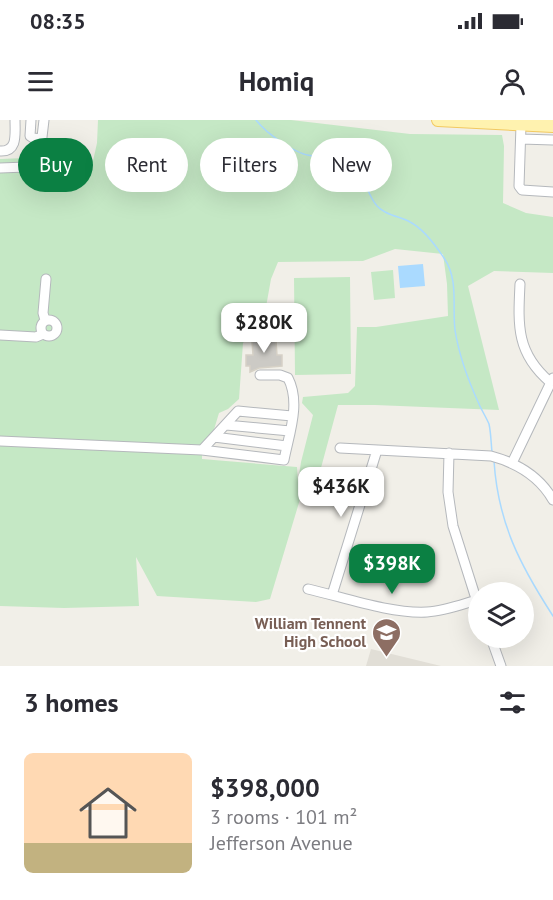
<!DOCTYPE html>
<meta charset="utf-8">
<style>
:root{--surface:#fff;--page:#f2f2f3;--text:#2b2b33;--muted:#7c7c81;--accent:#0b8043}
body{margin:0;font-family:"PT Sans",sans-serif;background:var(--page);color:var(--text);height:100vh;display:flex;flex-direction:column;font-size:22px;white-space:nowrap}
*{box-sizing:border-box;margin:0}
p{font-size:20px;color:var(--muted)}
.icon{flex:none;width:33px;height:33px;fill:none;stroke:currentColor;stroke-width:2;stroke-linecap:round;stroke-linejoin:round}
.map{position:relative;height:546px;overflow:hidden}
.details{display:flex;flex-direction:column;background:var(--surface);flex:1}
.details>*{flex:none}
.top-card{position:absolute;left:18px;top:18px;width:518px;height:54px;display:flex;gap:12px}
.controls{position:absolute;left:468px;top:462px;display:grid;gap:12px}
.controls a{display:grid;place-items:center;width:66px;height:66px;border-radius:50%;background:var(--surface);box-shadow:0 6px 24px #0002;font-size:30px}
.price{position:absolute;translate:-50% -51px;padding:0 14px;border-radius:12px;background:#fff;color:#222;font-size:20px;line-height:39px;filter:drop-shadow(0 2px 3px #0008)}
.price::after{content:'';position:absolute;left:50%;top:36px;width:18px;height:14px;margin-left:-9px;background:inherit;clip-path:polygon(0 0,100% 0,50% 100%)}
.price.selected{background:var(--accent);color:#fff}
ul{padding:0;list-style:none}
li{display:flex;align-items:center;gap:18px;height:150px;padding:0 24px}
li span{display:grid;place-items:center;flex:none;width:168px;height:120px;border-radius:9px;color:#555}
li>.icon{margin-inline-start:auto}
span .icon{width:72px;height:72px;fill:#fffc;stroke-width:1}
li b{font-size:26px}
h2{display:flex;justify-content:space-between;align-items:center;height:72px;padding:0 24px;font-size:26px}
.pill{padding:0 21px;border-radius:27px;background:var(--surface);box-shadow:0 6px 24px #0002;font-size:21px;line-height:54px}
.pill.selected{background:var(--accent);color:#fff}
.status{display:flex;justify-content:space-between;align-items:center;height:42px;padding:0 30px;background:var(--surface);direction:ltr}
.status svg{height:16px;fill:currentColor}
header{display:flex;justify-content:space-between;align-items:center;height:78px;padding:0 24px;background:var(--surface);font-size:27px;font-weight:800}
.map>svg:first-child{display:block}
.education{fill:#e1ded6}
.green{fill:#c5e8c5;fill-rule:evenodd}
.water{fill:#aadaff}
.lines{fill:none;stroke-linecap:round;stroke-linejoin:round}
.stream{stroke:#aadaff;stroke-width:1.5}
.building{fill:#cccac5;stroke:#d6d1c6;stroke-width:1.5}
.minor-casing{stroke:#b5b8bc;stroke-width:11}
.major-casing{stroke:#f2c960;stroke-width:14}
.minor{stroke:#fff;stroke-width:9}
.major{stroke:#fff2af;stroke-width:12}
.labels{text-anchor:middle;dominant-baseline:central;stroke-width:4.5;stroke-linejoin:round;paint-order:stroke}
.education-label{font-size:16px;font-weight:bold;fill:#785e54;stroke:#fff;text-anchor:end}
</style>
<div class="status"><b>08:35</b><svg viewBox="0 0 49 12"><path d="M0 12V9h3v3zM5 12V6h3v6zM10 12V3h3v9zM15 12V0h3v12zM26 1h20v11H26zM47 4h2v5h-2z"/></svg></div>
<header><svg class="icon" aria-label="menu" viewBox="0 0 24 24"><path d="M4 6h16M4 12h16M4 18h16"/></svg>Homiq<svg class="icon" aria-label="person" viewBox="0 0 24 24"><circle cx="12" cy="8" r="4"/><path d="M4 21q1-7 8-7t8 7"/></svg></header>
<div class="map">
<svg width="553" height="546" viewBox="0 0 553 546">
<rect width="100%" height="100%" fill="#f1efe8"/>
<path class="education" d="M371 529 441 546H366Z"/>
<path class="green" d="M98 0H291L410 14 502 15 504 26 503 83 526 93 553 97V153L494 151 468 166 499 290 375 285H338L315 370 305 373 298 369 301 376 270 479 256 482 157 476 136 437 139 486 64 488 0 486V39L50 37 93 41 97 23ZM395 129 443 134 447 164 448 196 376 207H357L355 266 348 273 303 277 302 283 313 295 301 342 298 362 297 347 202 339V330L209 326 219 293 228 289 239 279 243 223 264 198 271 159 278 142 363 141Z
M393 150 395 178 374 180 371 152Z
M350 157 351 254 295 255 294 158Z"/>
<path class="water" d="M423 144 425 166 400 168 398 146Z"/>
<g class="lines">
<path class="stream" d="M256 0C266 13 296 35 313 36 326 37 336 33 348 41 366 53 365 72 377 86 386 96 400 96 410 102 424 109 436 126 444 138 459 160 452 186 455 210 459 236 468 260 479 284 482 291 486 297 489 304 491 313 491 323 492 332
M494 341C498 403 520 445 553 496"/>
</g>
<path class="building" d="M256 216H269V221H276L277 235H282V246L259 248 250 252V246H246V235H253L252 221H256Z"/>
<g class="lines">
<defs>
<path id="minor" d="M31 0 30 16 33 18 42 19
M521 5 519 66 522 70 553 72
M521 19 553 20
M0 31C18 32 15 14 15 0
M0 48 26 47 40 34 44 0
M520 164C518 205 516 233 550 262
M41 208a8 8 0 1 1 16 0a8 8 0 1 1-16 0Z
M45 200 43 193 46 159
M0 215 36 217 43 214
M226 305 290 311
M214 317 287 326
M0 321 202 330 284 340C289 314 301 283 288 258L280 255H260
M340 328 491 336C517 343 540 357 553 380
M202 330 238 291 292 296
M449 333 448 372 453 406 478 485
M512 343 553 258
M308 469C343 477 391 494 427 492 444 491 460 485 477 480
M332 475 377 330
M491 518 501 546"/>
<path id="major" d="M438 0 553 6"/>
</defs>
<use href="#minor" class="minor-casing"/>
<use href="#major" class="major-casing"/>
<use href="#minor" class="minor"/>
<use href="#major" class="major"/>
</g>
<defs>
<symbol id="school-pin" viewBox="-11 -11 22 30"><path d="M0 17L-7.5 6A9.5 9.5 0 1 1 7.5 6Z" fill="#8d6e63" stroke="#fff"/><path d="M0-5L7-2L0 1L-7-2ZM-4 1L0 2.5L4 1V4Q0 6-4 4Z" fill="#fff"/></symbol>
</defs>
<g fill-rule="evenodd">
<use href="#school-pin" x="370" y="496" width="33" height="45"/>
</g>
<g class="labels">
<g class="education-label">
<text x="366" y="503">William Tennent<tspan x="366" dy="18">High School</tspan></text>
</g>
</g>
</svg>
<div class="controls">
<a><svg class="icon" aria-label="layers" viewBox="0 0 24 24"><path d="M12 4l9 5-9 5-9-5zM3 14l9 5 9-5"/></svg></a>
</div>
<b class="price" style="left:264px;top:234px">$280K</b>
<b class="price" style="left:341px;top:398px">$436K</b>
<b class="price selected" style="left:392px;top:475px">$398K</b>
<div class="top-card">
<a class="pill selected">Buy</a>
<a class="pill">Rent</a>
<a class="pill">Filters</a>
<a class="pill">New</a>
</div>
</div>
<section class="details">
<h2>3 homes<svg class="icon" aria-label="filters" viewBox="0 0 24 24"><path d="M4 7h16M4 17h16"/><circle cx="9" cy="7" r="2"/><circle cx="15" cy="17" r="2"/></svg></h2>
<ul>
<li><span style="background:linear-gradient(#ffd9b3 75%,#c2b280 0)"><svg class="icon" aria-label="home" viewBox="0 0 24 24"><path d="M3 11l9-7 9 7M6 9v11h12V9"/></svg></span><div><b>$398,000</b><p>3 rooms · 101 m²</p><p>Jefferson Avenue</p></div></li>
</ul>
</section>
